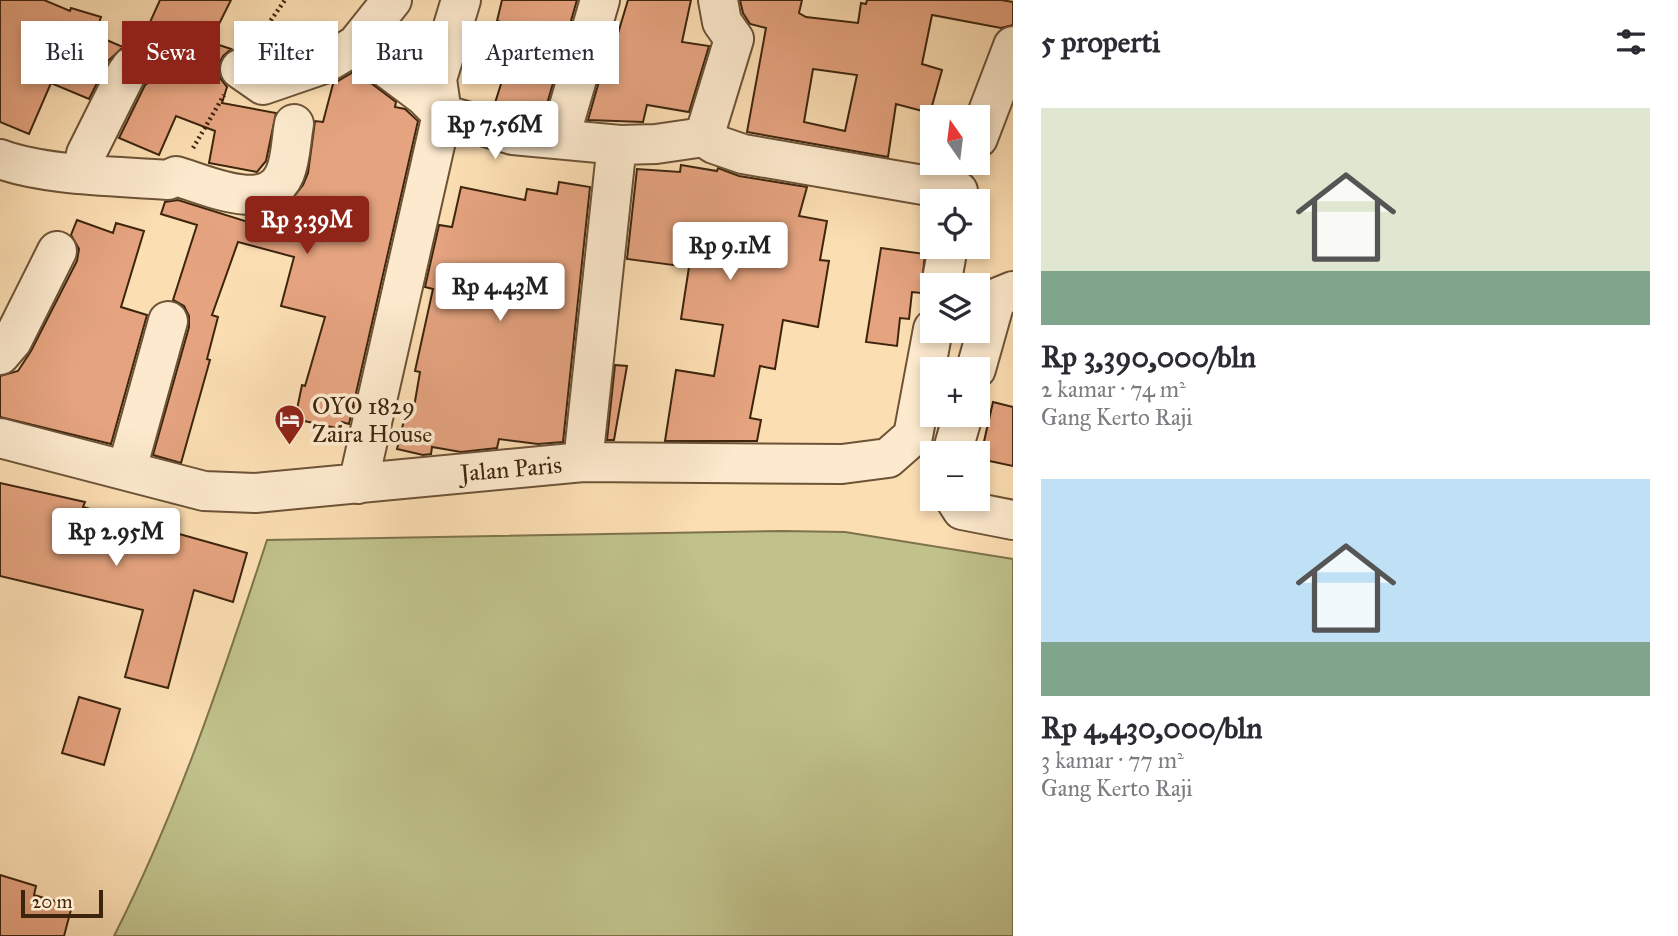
<!DOCTYPE html>
<html lang="id">
<meta charset="utf-8">
<style>
:root{--surface:#fff;--page:#f7f7f7;--text:#2b2b33;--muted:#7c7c81;--accent:#8f2418}
body{margin:0;font-family:"IM FELL Great Primer",serif;background:var(--page);color:var(--text);height:100vh;display:flex;flex-direction:column;font-size:26px;white-space:nowrap}
*{box-sizing:border-box;margin:0}
p{font-size:23px;color:var(--muted)}
.icon{flex:none;width:38px;height:38px;fill:none;stroke:currentColor;stroke-width:2;stroke-linecap:round;stroke-linejoin:round}
.map{position:relative;flex:1;overflow:hidden}
.sheet{display:flex;flex-direction:column;background:var(--surface);width:665px}
.sheet>*{flex:none}
.hud{position:absolute;left:21px;top:21px;width:665px;height:63px;display:flex;gap:14px}
.needle{width:46px;rotate:346deg}
.buttons{position:absolute;left:920px;top:105px;display:grid;gap:14px}
.buttons a{display:grid;place-items:center;width:70px;height:70px;border-radius:0px;background:var(--surface);box-shadow:0 4px 10px #0003;font-size:35px}
.scale{position:absolute;left:21px;bottom:18px;width:82px;box-sizing:border-box;padding-left:7px;border:4px solid #3d250d;border-top:0;font-size:19px;line-height:24px;white-space:nowrap;color:#3d250d;-webkit-text-stroke:5px #fdeace;paint-order:stroke}
.price{position:absolute;translate:-50% -60px;padding:0 16px;border-radius:7px;background:#fff;color:#222;font-size:23px;line-height:46px;filter:drop-shadow(0 2px 4px #0008)}
.price::after{content:'';position:absolute;left:50%;top:42px;width:21px;height:16px;margin-left:-10px;background:inherit;clip-path:polygon(0 0,100% 0,50% 100%)}
.price.selected{background:var(--accent);color:#fff}
ul{padding:0;list-style:none}
li{display:grid;align-content:center;gap:14px;height:371px;padding:0 28px}
li span{display:grid;place-items:center;height:217px;border-radius:0px;color:#555}
li>.icon{margin-inline-start:auto}
span .icon{width:126px;height:126px;fill:#fffc;stroke-width:1}
li b{font-size:30px}
h2{display:flex;justify-content:space-between;align-items:center;height:84px;padding:0 28px;font-size:30px}
.pill{padding:0 24px;border-radius:0px;background:var(--surface);box-shadow:0 4px 10px #0003;font-size:24px;line-height:63px}
.pill.selected{background:var(--accent);color:#fff}
main{display:flex;flex:1;min-height:0}
.map>svg:first-child{display:block}
.green{fill:#c0c18b;stroke:#7e734c;stroke-width:2}
.building{fill:#e5a37f;stroke:#3d250d;stroke-width:2;fill-rule:evenodd}
.lines{fill:none;stroke-linecap:round;stroke-linejoin:round}
.minor-casing{stroke:#6d5336;stroke-width:42}
.path{stroke:#3d250d;stroke-width:4.5;stroke-dasharray:2 3.5;stroke-linecap:butt}
.minor{stroke:#fdeace;stroke-width:38}
.labels{text-anchor:middle;dominant-baseline:central;stroke-width:7;stroke-linejoin:round;paint-order:stroke}
.poi-label{font-size:24px;fill:#3d250d;stroke:#fdeace;text-anchor:start}
.street-label{font-size:24px;fill:#3d250d;stroke:#fdeace}
</style>
<main>
<div class="map">
<svg width="1013" height="936" viewBox="0 0 1013 936">
<rect width="100%" height="100%" fill="#fcdeb3"/>
<filter id="stains"><feTurbulence type="fractalNoise" baseFrequency=".00286" numOctaves="4"/><feColorMatrix values="0 0 0 0 .2 0 0 0 0 .09 0 0 0 0 .02 0 0 0 .5 -.17"/></filter>
<radialGradient id="worn" r=".72"><stop offset=".6" stop-color="#630" stop-opacity="0"/><stop offset="1" stop-color="#630" stop-opacity=".3"/></radialGradient>
<path class="green" d="M783 531 845 532 1013 559V936H114C178 810 223 675 267 540Z"/>
<path class="building" d="M0 0H44L70 11 71 8 101 17 95 35 123 47 108 61 89 99 51 83 29 134 0 122Z
M160 0H231L214 34 219 36 216 44 231 49 223 56 218 66 220 78 227 87 222 103 276 113 266 161 257 172 209 163 215 131 176 116 159 155 119 138 145 85 158 77 162 67 161 56 155 46 141 42Z
M502 0H577L545 111 519 104 517 109 495 103 506 68 509 69 518 26 497 21Z
M628 0H691L682 42 709 46 689 112 647 105 643 122 588 120 611 39 616 40Z
M740 0H802L799 13 806 17 858 23 861 3 866 4 867 0H1001L1013 2V25L1001 28 932 15 922 64 942 70 930 113 896 104 888 157 747 132 766 28 750 24 743 13ZM813 69 857 75 845 131 804 122Z
M355 71 396 102 395 107 405 109 418 121 349 424 342 422 341 429 295 419 302 385 305 386 325 317 281 306 294 257 238 242 212 315 218 317 207 359 210 360 181 463 153 455 189 327V316L184 306 173 300 197 225 161 214 165 202 178 200 280 232 287 205 303 185 308 173 315 121 323 122 333 84Z
M681 165 717 171 718 168 739 176 807 187 799 216 827 221 820 260 829 261 818 327 783 320 775 369 760 366 750 418 761 420 757 441H665L676 370 714 376 723 325 681 319 689 267 627 259 637 169 680 172Z
M559 182 590 187 563 442 538 444 499 439 497 448 461 452 432 447 431 454 423 455 397 449 406 412 413 413 420 372 415 371 433 289 425 287 439 225 452 227 461 187 525 200 527 189 557 194Z
M77 220 113 233 116 223 144 231 121 307 147 315 111 444 0 417V376L18 371 31 351 77 261 79 249 71 235Z
M881 248 925 254 921 293 912 292 909 319 900 318 897 346 866 342Z
M615 365 627 366 614 440H607Z
M993 402 1013 407V466L980 459Z
M0 483 85 502 83 507 247 553 233 602 194 590 168 688 125 677 143 610 0 576Z
M79 697 120 709 104 765 62 753Z
M0 875 36 886 34 895 72 906 64 936H0Z"/>
<g class="lines">
<defs>
<path id="minor" d="M718 0 722 22 734 39 704 137 714 144 743 154 958 191
M356 45 392 0
M240 69 263 85 324 64 356 45 424 96 442 114 513 135 620 145 656 144 704 137
M560 137 600 0
M978 138 1013 46
M0 159C46 176 118 176 168 180L176 176C207 185 268 215 285 173 291 159 291 140 294 124
M82 173 86 154 126 74 131 67 141 63
M941 285 948 247
M0 355 12 341 57 251
M976 369 996 298 1013 291
M0 438 204 491 255 493 583 462 842 464 888 458 913 436 933 329
M952 453 963 415
M583 462 615 162 620 145
M127 469 168 321
M358 484 442 114 437 79 461 0
M955 499 962 510 1013 520"/>
</defs>
<use href="#minor" class="minor-casing"/>
<path class="path" d="M255 43 285 0
M193 148 224 95"/>
<use href="#minor" class="minor"/>
</g>
<defs>
<symbol id="hotel-pin" viewBox="-11 -11 22 30"><path d="M0 17L-7.5 6A9.5 9.5 0 1 1 7.5 6Z" fill="#8f2418" stroke="#fdeace"/><path d="M-6-4.5h1.5V1H6V5H4.5V3h-9V5H-6ZM-4 0a1.8 1.8 0 1 1 3.6 0ZM.5 0V-2.5h3Q6-2.5 6 0Z" fill="#fff"/></symbol>
</defs>
<g fill-rule="evenodd">
<use href="#hotel-pin" x="272" y="402" width="35" height="47"/>
</g>
<g class="labels">
<g class="poi-label">
<text x="312" y="406">OYO 1829<tspan x="312" dy="28">Zaira House</tspan></text>
</g>
<g class="street-label">
<text transform="translate(511 469) rotate(-5)">Jalan Paris</text>
</g>
</g>
<rect width="100%" height="100%" filter="url(#stains)"/>
<rect width="100%" height="100%" fill="url(#worn)"/>
</svg>
<div class="buttons">
<a><svg class="needle" viewBox="-14 -14 28 28"><path d="M0-13l5 13h-10z" fill="#e53935"/><path d="M0 13l5-13h-10z" fill="#7c7c81"/></svg></a>
<a><svg class="icon" aria-label="locate" viewBox="0 0 24 24"><circle cx="12" cy="12" r="6"/><path d="M12 2v4M12 18v4M2 12h4M18 12h4"/></svg></a>
<a><svg class="icon" aria-label="layers" viewBox="0 0 24 24"><path d="M12 4l9 5-9 5-9-5zM3 14l9 5 9-5"/></svg></a>
<a>+</a>
<a>−</a>
</div>
<div class="scale">20 m</div>
<b class="price" style="left:495px;top:161px">Rp 7.56M</b>
<b class="price selected" style="left:307px;top:256px">Rp 3.39M</b>
<b class="price" style="left:730px;top:282px">Rp 9.1M</b>
<b class="price" style="left:500px;top:323px">Rp 4.43M</b>
<b class="price" style="left:116px;top:568px">Rp 2.95M</b>
<div class="hud">
<a class="pill">Beli</a>
<a class="pill selected">Sewa</a>
<a class="pill">Filter</a>
<a class="pill">Baru</a>
<a class="pill">Apartemen</a>
</div>
</div>
<section class="sheet">
<h2>5 properti<svg class="icon" aria-label="filters" viewBox="0 0 24 24"><path d="M4 7h16M4 17h16"/><circle cx="9" cy="7" r="2"/><circle cx="15" cy="17" r="2"/></svg></h2>
<ul>
<li><span style="background:linear-gradient(#dfe7d0 75%,#7fa58c 0)"><svg class="icon" aria-label="home" viewBox="0 0 24 24"><path d="M3 11l9-7 9 7M6 9v11h12V9"/></svg></span><div><b>Rp 3,390,000/bln</b><p>2 kamar · 74 m²</p><p>Gang Kerto Raji</p></div></li>
<li><span style="background:linear-gradient(#bfe0f5 75%,#7fa58c 0)"><svg class="icon" aria-label="home" viewBox="0 0 24 24"><path d="M3 11l9-7 9 7M6 9v11h12V9"/></svg></span><div><b>Rp 4,430,000/bln</b><p>3 kamar · 77 m²</p><p>Gang Kerto Raji</p></div></li>
</ul>
</section>
</main>
